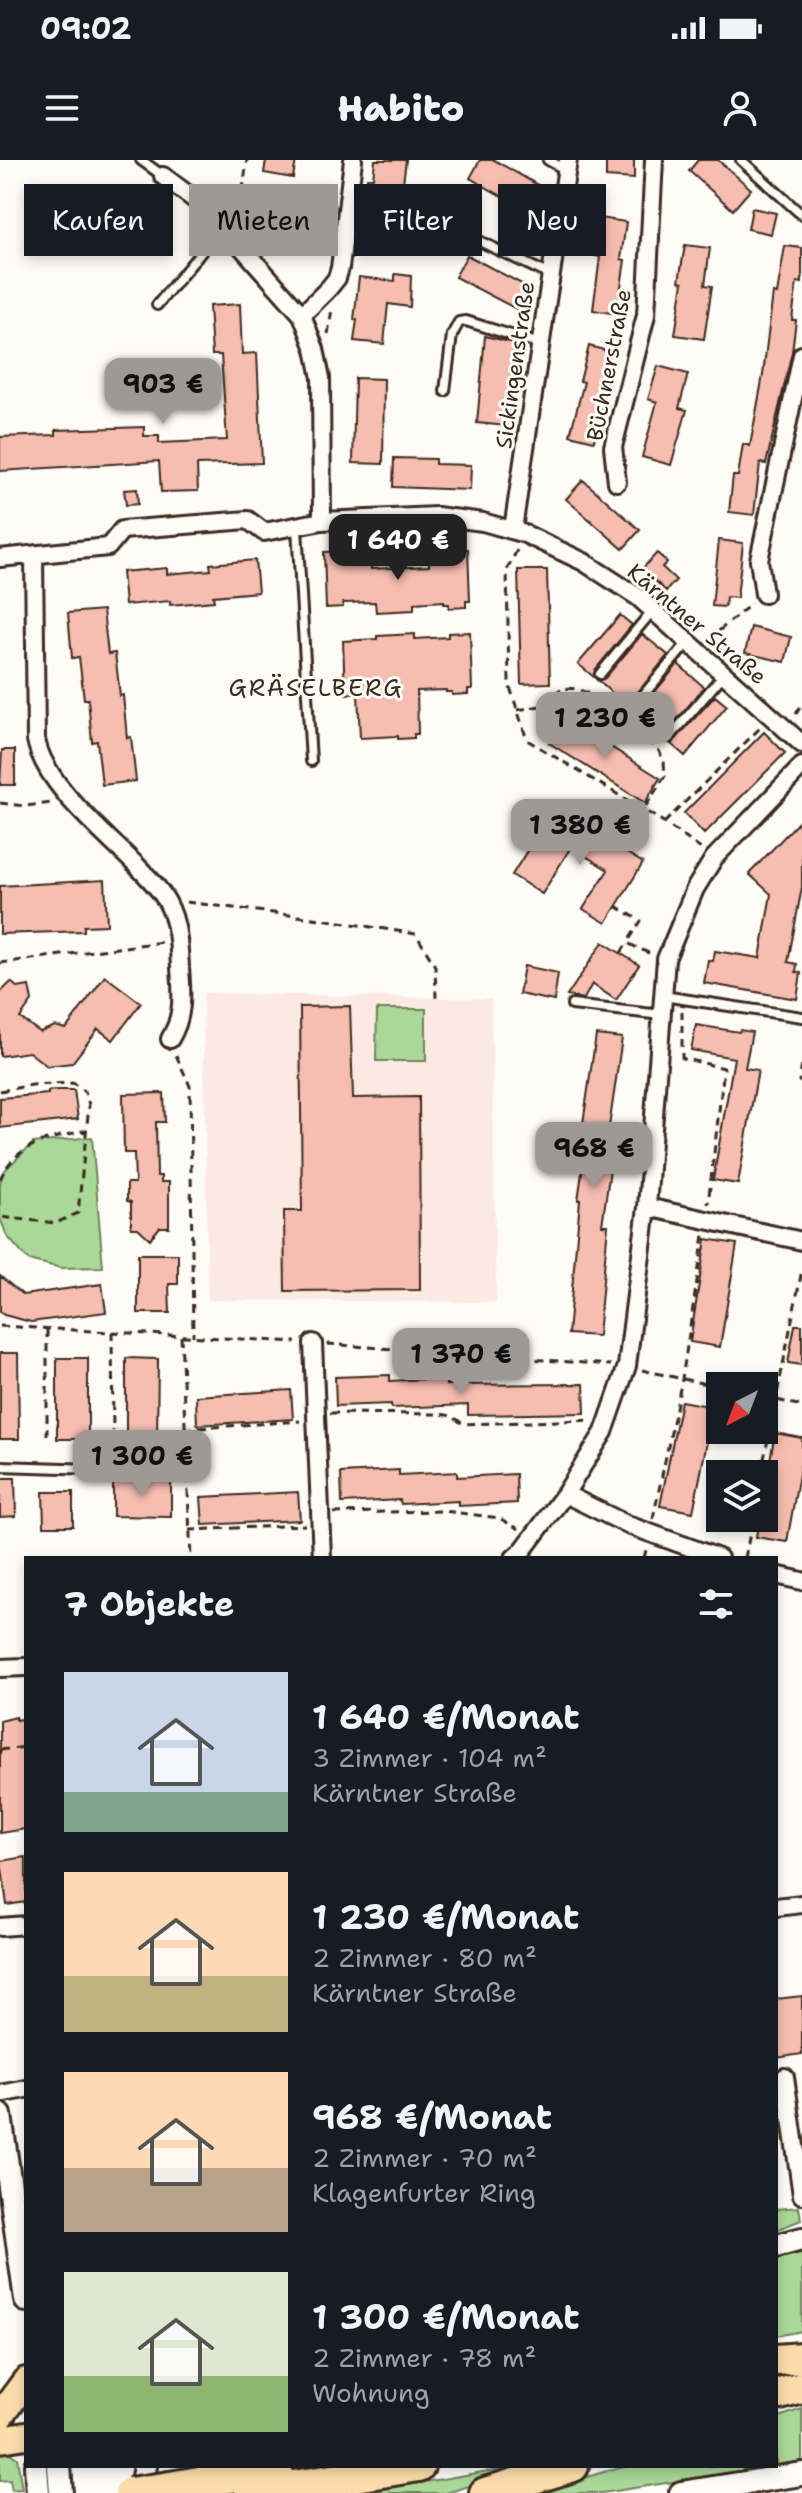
<!DOCTYPE html>
<html lang="de">
<meta charset="utf-8">
<style>
:root{--surface:#171b24;--page:#242831;--text:#f1f3f6;--muted:#9ea1a6;--accent:#9f9995}
body{margin:0;font-family:"Shantell Sans",sans-serif;background:var(--page);color:var(--text);height:100vh;display:flex;flex-direction:column;font-size:30px;white-space:nowrap}
*{box-sizing:border-box;margin:0}
p{font-size:26px;color:var(--muted)}
.icon{flex:none;width:44px;height:44px;fill:none;stroke:currentColor;stroke-width:2;stroke-linecap:round;stroke-linejoin:round}
.map{position:relative;flex:1;overflow:hidden}
.side{position:absolute;left:24px;top:1396px;width:754px;height:912px;display:flex;flex-direction:column;background:var(--surface);border-radius:0px;box-shadow:0 4px 12px #0003}
.side>*{flex:none}
.top-card{position:absolute;left:24px;top:24px;width:754px;height:72px;display:flex;gap:16px}
.needle{width:52px;rotate:222deg}
.buttons{position:absolute;left:706px;top:1212px;display:grid;gap:16px}
.buttons a{display:grid;place-items:center;width:72px;height:72px;border-radius:0px;background:var(--surface);box-shadow:0 4px 12px #0003;font-size:40px}
.price{position:absolute;translate:-50% -68px;padding:0 18px;border-radius:16px;background:var(--accent);color:#111;font-size:26px;line-height:52px;filter:drop-shadow(0 2px 4px #0008)}
.price::after{content:'';position:absolute;left:50%;top:48px;width:24px;height:18px;margin-left:-12px;background:inherit;clip-path:polygon(0 0,100% 0,50% 100%)}
.price.on{background:#222;color:#fff}
ul{padding:0;list-style:none}
li{display:flex;align-items:center;gap:24px;height:200px;padding:0 40px}
li span{display:grid;place-items:center;flex:none;width:224px;height:160px;border-radius:0px;color:#555}
li>.icon{margin-inline-start:auto}
span .icon{width:96px;height:96px;fill:#fffc;stroke-width:1}
li b{font-size:34px}
h2{display:flex;justify-content:space-between;align-items:center;height:96px;padding:0 40px;font-size:34px}
.pill{padding:0 28px;border-radius:0px;background:var(--surface);box-shadow:0 4px 12px #0003;font-size:28px;line-height:72px}
.pill.on{background:var(--accent);color:#111}
.status{display:flex;justify-content:space-between;align-items:center;height:56px;padding:0 40px;background:var(--surface);direction:ltr}
.status svg{height:22px;fill:currentColor}
header{display:flex;justify-content:space-between;align-items:center;height:104px;padding:0 40px;background:var(--surface);font-size:36px;font-weight:800}
.map>svg:first-child{display:block}
.built{fill:#fbe9e2}
.green{fill:#a9d898;stroke:#72815b;stroke-width:2}
.building{fill:#f7bdb1;stroke:#3b2a1e;stroke-width:2}
.lines{fill:none;stroke-linecap:round;stroke-linejoin:round}
.lane-casing{stroke:#3b2a1e;stroke-width:14}
.street-casing{stroke:#3b2a1e;stroke-width:22}
.secondary-casing{stroke:#3b2a1e;stroke-width:28}
.primary-casing{stroke:#3b2a1e;stroke-width:32}
.highway-casing{stroke:#3b2a1e;stroke-width:36}
.path{stroke:#3b2a1e;stroke-width:3;stroke-dasharray:8 6;stroke-linecap:butt}
.lane{stroke:#fdfcf7;stroke-width:8}
.street{stroke:#fdfcf7;stroke-width:16}
.secondary{stroke:#fdfcf7;stroke-width:22}
.primary{stroke:#fbddab;stroke-width:26}
.highway{stroke:#fbddab;stroke-width:30}
.highway-bridge-casing{stroke:#3b2a1e;stroke-width:36;stroke-linecap:butt}
.highway-bridge{stroke:#fbddab;stroke-width:30}
.labels{text-anchor:middle;dominant-baseline:central;stroke-width:6;stroke-linejoin:round;paint-order:stroke}
.street-label{font-size:22px;fill:#3b2a1e;stroke:#fdfcf7}
.neighbourhood-label{font-size:24px;letter-spacing:2px;fill:#3b2a1e;stroke:#fdfcf7}
</style>
<div class="status"><b>09:02</b><svg viewBox="0 0 49 12"><path d="M0 12V9h3v3zM5 12V6h3v6zM10 12V3h3v9zM15 12V0h3v12zM26 1h20v11H26zM47 4h2v5h-2z"/></svg></div>
<header><svg class="icon" aria-label="menu" viewBox="0 0 24 24"><path d="M4 6h16M4 12h16M4 18h16"/></svg>Habito<svg class="icon" aria-label="person" viewBox="0 0 24 24"><circle cx="12" cy="8" r="4"/><path d="M4 21q1-7 8-7t8 7"/></svg></header>
<div class="map">
<svg width="802" height="2333" viewBox="0 0 802 2333">
<rect width="100%" height="100%" fill="#fdfcf7"/>
<filter id="ink" filterUnits="userSpaceOnUse"><feTurbulence type="fractalNoise" baseFrequency=".0125" numOctaves="2"/><feDisplacementMap in="SourceGraphic" scale="16" xChannelSelector="R" yChannelSelector="G"/><feConvolveMatrix kernelMatrix="1 2 1 2 8 2 1 2 1" color-interpolation-filters="sRGB"/></filter>
<g filter="url(#ink)">
<path class="built" d="M203 833 491 839 496 1142 208 1140Z"/>
<path class="green" d="M377 849H426V901H376Z
M92 977 103 1107 61 1108 28 1100 7 1076 0 1058V1024L3 1012 33 983Z
M799 2047 801 2060 776 2070V2049Z
M802 2088V2171L776 2176V2095Z
M802 2249V2302L776 2306V2258Z
M0 2287H9L10 2293 17 2298 22 2329 12 2330 10 2320 0 2321Z
M517 2306H535L446 2333H362Z
M623 2306H776L602 2333H535Z"/>
<path class="building" d="M266 0H296L293 18 264 13Z
M375 0H406L400 45 393 44 388 89 362 86 367 41H364L367 18H373Z
M480 0H494L548 31 535 55 470 18Z
M606 0H634V19L606 17Z
M698 0H718L751 29 733 50 689 11Z
M287 38 330 44 327 70 284 64Z
M752 48 776 53 771 74 748 69Z
M600 58 626 62 621 99 625 100 617 154 593 150 600 97 595 96Z
M685 85 710 88 705 125 712 126 704 179 675 175 683 122 679 121Z
M785 86 802 88V123L797 122 792 160H796L792 192 766 304 760 303 754 355 729 352 733 316H738L743 284 750 286 763 215 773 133 777 134Z
M467 95 533 130 522 152 455 117Z
M395 114 411 116 410 147 388 144 384 184 354 181 357 160H354L359 117 395 121Z
M240 144 242 194 257 193 262 303 197 305 198 331 161 332 159 301 0 311V277L56 275V270L144 267V276H159V283L227 280 221 195H212L209 146Z
M485 176 514 183 507 266 477 263Z
M589 186 615 193 594 281 570 275 584 222 580 221Z
M658 206 688 214 679 248 687 250 671 305 642 297 657 242 648 239Z
M355 218 384 219 383 304 353 303Z
M394 298 435 299V304L471 305 470 330 393 327Z
M583 320 640 370 623 389 566 339Z
M137 329 138 344 126 345 124 330Z
M719 380 743 383 737 438 726 437 725 447 712 446Z
M464 387V389H468L470 441H466V447L449 448V444H444V441L414 443V450L376 452 375 442 343 443V447L326 448 324 392 350 391V397L371 396V409L429 406V399H438L437 388Z
M657 393 667 402 662 407 676 420 666 431 642 409Z
M255 400 258 432 213 436 214 441 170 445V441L125 445 122 412 167 408V414L211 410 210 404Z
M518 410H547L550 523 521 524Z
M103 450 108 494 115 493 120 536 123 535 127 578 131 577 136 621 102 625 97 581 92 582 88 539H84L79 497 72 498 68 453Z
M620 455 632 465 595 510V518L578 504Z
M751 467 791 477 785 502 745 493Z
M470 472 472 529H468V534L452 535V532H446V530L417 531 418 574H414V578L398 579V576L360 578 358 533 345 534 343 481 377 479V476L415 474V479L448 477V473Z
M642 474 668 495 627 546 597 520 605 518Z
M678 504 704 527 663 577 635 553 639 551Z
M715 536 727 546 685 596 671 584Z
M565 558 660 618 645 643 549 583Z
M764 572 785 593 704 674 684 653Z
M2 590H15V625H0Z
M802 658V727L788 802 797 804 796 812 801 813 797 839 704 823 708 800 713 801 715 791 760 798 771 734 749 714Z
M543 665 573 684 584 666 643 703 606 763 583 749 608 710 571 687 542 734 512 715Z
M105 720 107 765 84 766V771L0 774V726Z
M603 782 639 805 616 840 592 824 584 839 567 836Z
M524 806 558 813 554 841 519 834Z
M105 816 141 843 113 880 98 869 72 903 47 906 29 892 0 896V833L11 822 18 828 29 826 32 841 20 858 40 872 55 866 66 869Z
M350 846 353 938 419 937 420 1130 285 1131 284 1051H302L300 847Z
M696 865 739 872 740 870 752 872 745 908 758 910 738 1024 713 1020 734 898 691 890Z
M596 875 622 878 606 988 613 989 602 1065H608L598 1176 568 1174 580 1040H578L586 985 580 984Z
M59 930H74L78 959 0 968V938L48 934V931Z
M164 933 165 962H156L157 1016H161V1022H169V1067H160L150 1079 138 1068H131V1042L127 1041V1023H135L134 993H124L123 934Z
M706 1079 737 1084 720 1187 690 1182Z
M138 1094H178V1124H169L170 1153H138Z
M0 1116 23 1135 102 1124 106 1152 31 1162 4 1155 0 1152Z
M795 1165H802V1205L788 1203Z
M0 1193H18L19 1279H0Z
M57 1198H88V1279H57Z
M126 1198 158 1199 157 1279 126 1278Z
M390 1215V1221L446 1218V1225L584 1224 585 1253 468 1255V1245L392 1248 391 1244 336 1246 335 1217Z
M291 1230 293 1259 197 1265 196 1236Z
M681 1241 714 1247 693 1352 660 1346Z
M775 1273 802 1278V1297L787 1382 756 1377 759 1358H764V1333Z
M399 1310V1315L457 1312V1317L516 1314 517 1343 458 1346V1341L401 1344 400 1340 342 1343 341 1313Z
M0 1318H15L16 1356 0 1357Z
M113 1320H171V1357L113 1356Z
M43 1332H73V1366H44Z
M298 1332 300 1360 203 1365 201 1337Z
M16 1557V1560L26 1558V1582L23 1583 26 1607V1669L0 1673V1561Z
M26 1697V1742L7 1745 1 1701Z
M802 1836V1894L776 1898V1839Z"/>
<g class="lines">
<defs>
<path id="lane" d="M141 0 163 16
M548 0 566 10
M741 0 802 55
M471 77 550 115
M157 145 223 66
M445 231 452 175 459 162 466 161 540 184
M297 368 311 601
M600 514 653 450
M634 546 689 481
M670 577 724 514
M663 836 802 857
M572 845 662 855
M0 1306 96 1309"/>
<path id="street" d="M163 16 202 45 223 66 302 155 315 189 321 218 322 361
M302 155 329 128 337 118 340 108 353 0
M617 322 613 287 646 155 654 0
M513 369 568 0
M34 395 36 580C45 626 107 675 139 708 149 718 160 729 167 742 178 762 179 785 180 808 182 834 184 856 170 879
M0 398 108 387 122 370 248 360 264 372 322 361 437 356 483 362 525 374 584 402 638 437 802 584
M764 434 759 400 802 195
M647 1047 802 1081
M313 1183 322 1398
M565 1334 628 1365 719 1398
M514 1398 523 1390 565 1334 604 1272 627 1206 647 1047 666 799 695 729 714 698 802 606
M776 1415 802 1421
M0 1508 26 1507
M776 1747 802 1744
M0 1767 26 1765
M785 1917 802 2035
M0 1934 26 1929"/>
<path id="secondary" d="M0 1955 26 2140
M776 2086 802 2079
M36 2306 38 2333
M59 2306 61 2333
M140 2333 145 2306
M681 2333 802 2314"/>
<path id="primary" d="M0 2256 26 2221
M0 2279 26 2275"/>
<path id="highway" d="M776 2200 802 2198
M776 2235 802 2228
M170 2327 277 2309
M250 2333 419 2306
M485 2333 573 2306"/>
</defs>
<use href="#lane" class="lane-casing"/>
<use href="#street" class="street-casing"/>
<use href="#secondary" class="secondary-casing"/>
<use href="#primary" class="primary-casing"/>
<use href="#highway" class="highway-casing"/>
<path class="path" d="M239 59 247 0
M328 174 332 149
M517 390 507 410 509 524 527 580 662 661 701 689
M708 480 751 444
M518 550 546 545 558 531 564 528 576 529 588 533 658 589 664 601 665 616 644 649
M796 554 802 544
M0 643 25 646 52 643
M664 663 761 567
M186 742 321 759 416 774 435 806 436 838
M616 746 641 761 627 783
M621 793 627 783 651 794
M0 803 163 782
M682 851V898L724 908 708 1044
M176 895 190 926 193 1176
M802 905 799 921 802 922
M0 931 32 925 73 923 85 932 89 945 78 1053 56 1063 0 1057
M0 1019C17 982 50 979 87 970
M0 1166 296 1182
M112 1172 113 1271
M181 1176 191 1398
M327 1184 611 1205
M642 1210 720 1227
M764 1237 802 1246
M330 1253 441 1254 452 1256 463 1264 592 1260
M185 1269 300 1261
M47 1276V1168
M761 1314 802 1110
M334 1353 444 1351 499 1358 519 1369
M653 1359 682 1219 704 1075
M189 1370 305 1365
M644 1398 646 1390
M745 1398 753 1358
M0 1590 26 1587"/>
<use href="#lane" class="lane"/>
<use href="#street" class="street"/>
<use href="#secondary" class="secondary"/>
<use href="#primary" class="primary"/>
<use href="#highway" class="highway"/>
<defs>
<path id="highway-bridge" d="M130 2333 170 2327"/>
</defs>
<use href="#highway-bridge" class="highway-bridge-casing"/>
<use href="#highway-bridge" class="highway-bridge"/>
</g>
</g>
<g class="labels">
<g class="street-label">
<text transform="translate(515 205) rotate(-82)">Sickingenstraße</text>
<text transform="translate(609 205) rotate(-79)">Büchnerstraße</text>
<text transform="translate(697 464) rotate(40)">Kärntner Straße</text>
</g>
<g class="neighbourhood-label">
<text x="316" y="528">GRÄSELBERG</text>
</g>
</g>
</svg>
<div class="buttons">
<a><svg class="needle" viewBox="-14 -14 28 28"><path d="M0-13l5 13h-10z" fill="#e53935"/><path d="M0 13l5-13h-10z" fill="#9ea1a6"/></svg></a>
<a><svg class="icon" aria-label="layers" viewBox="0 0 24 24"><path d="M12 4l9 5-9 5-9-5zM3 14l9 5 9-5"/></svg></a>
</div>
<b class="price" style="left:163px;top:266px">903 €</b>
<b class="price on" style="left:398px;top:422px">1 640 €</b>
<b class="price" style="left:605px;top:600px">1 230 €</b>
<b class="price" style="left:580px;top:707px">1 380 €</b>
<b class="price" style="left:594px;top:1030px">968 €</b>
<b class="price" style="left:461px;top:1236px">1 370 €</b>
<b class="price" style="left:142px;top:1338px">1 300 €</b>
<div class="top-card">
<a class="pill">Kaufen</a>
<a class="pill on">Mieten</a>
<a class="pill">Filter</a>
<a class="pill">Neu</a>
</div>
<section class="side">
<h2>7 Objekte<svg class="icon" aria-label="filters" viewBox="0 0 24 24"><path d="M4 7h16M4 17h16"/><circle cx="9" cy="7" r="2"/><circle cx="15" cy="17" r="2"/></svg></h2>
<ul>
<li><span style="background:linear-gradient(#c9d6e8 75%,#7fa58c 0)"><svg class="icon" aria-label="home" viewBox="0 0 24 24"><path d="M3 11l9-7 9 7M6 9v11h12V9"/></svg></span><div><b>1 640 €/Monat</b><p>3 Zimmer · 104 m²</p><p>Kärntner Straße</p></div></li>
<li><span style="background:linear-gradient(#ffd9b3 65%,#c2b280 0)"><svg class="icon" aria-label="home" viewBox="0 0 24 24"><path d="M3 11l9-7 9 7M6 9v11h12V9"/></svg></span><div><b>1 230 €/Monat</b><p>2 Zimmer · 80 m²</p><p>Kärntner Straße</p></div></li>
<li><span style="background:linear-gradient(#ffd9b3 60%,#b9a48a 0)"><svg class="icon" aria-label="home" viewBox="0 0 24 24"><path d="M3 11l9-7 9 7M6 9v11h12V9"/></svg></span><div><b>968 €/Monat</b><p>2 Zimmer · 70 m²</p><p>Klagenfurter Ring</p></div></li>
<li><span style="background:linear-gradient(#dfe7d0 65%,#8fb573 0)"><svg class="icon" aria-label="home" viewBox="0 0 24 24"><path d="M3 11l9-7 9 7M6 9v11h12V9"/></svg></span><div><b>1 300 €/Monat</b><p>2 Zimmer · 78 m²</p><p>Wohnung</p></div></li>
</ul>
</section>
</div>
